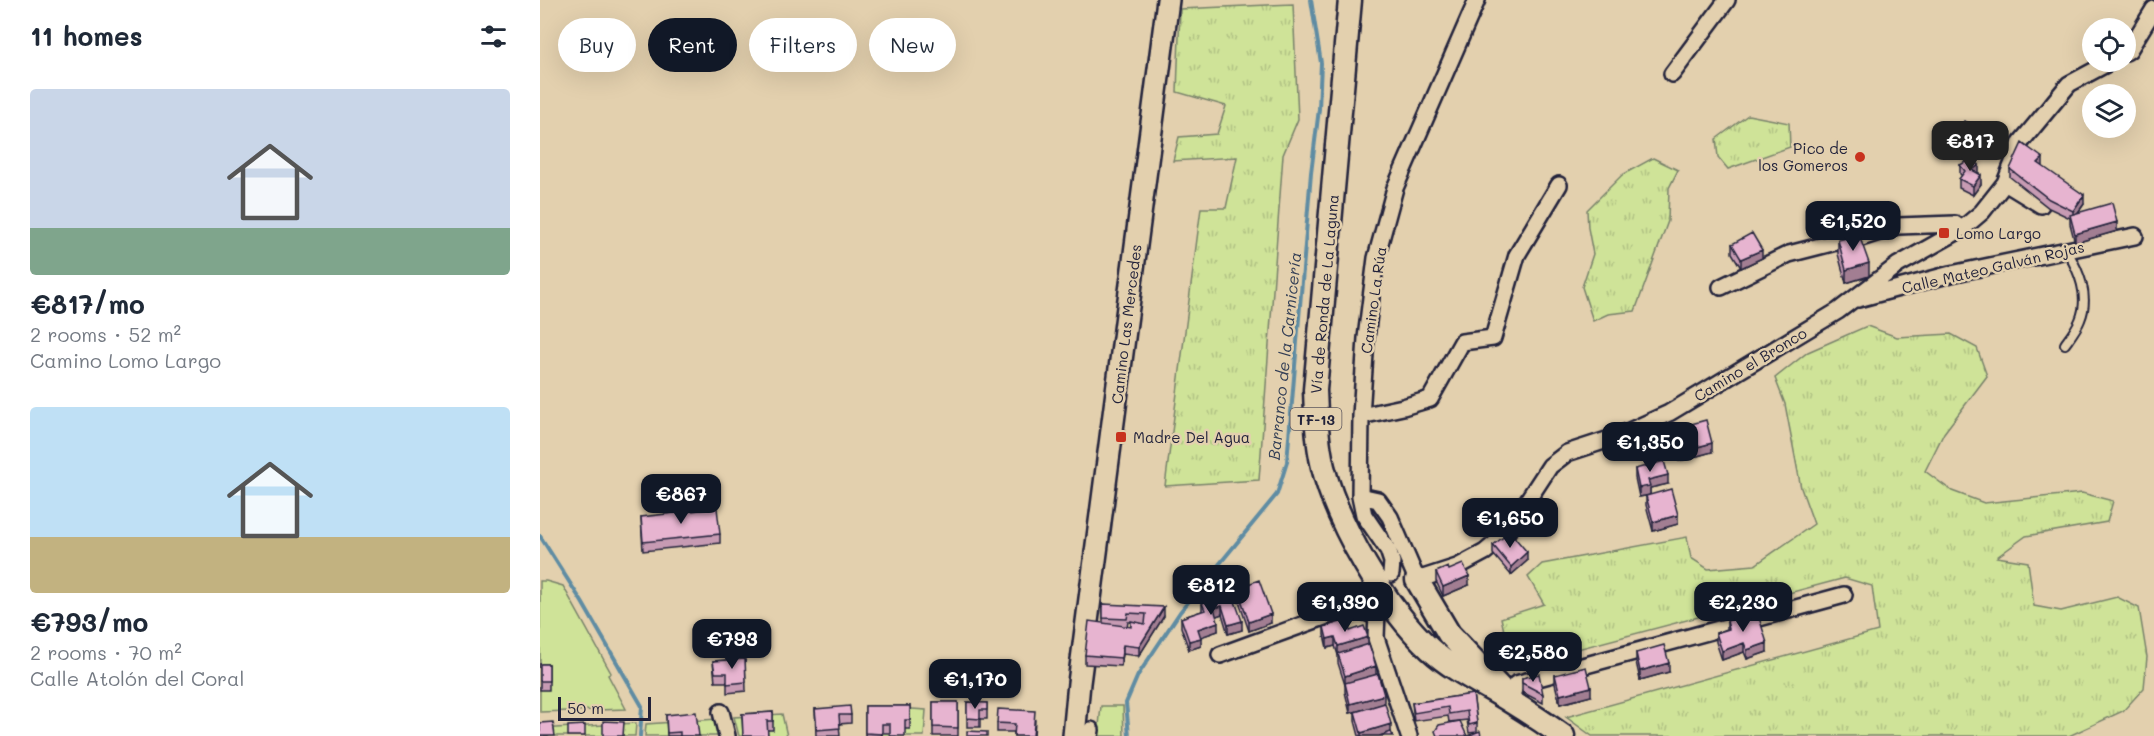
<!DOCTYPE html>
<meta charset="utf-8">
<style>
:root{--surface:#fff;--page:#f6f6f7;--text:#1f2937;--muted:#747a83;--accent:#111827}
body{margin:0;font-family:Mali,sans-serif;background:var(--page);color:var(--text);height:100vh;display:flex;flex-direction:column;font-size:22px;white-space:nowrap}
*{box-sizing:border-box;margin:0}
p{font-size:20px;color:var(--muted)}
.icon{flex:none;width:33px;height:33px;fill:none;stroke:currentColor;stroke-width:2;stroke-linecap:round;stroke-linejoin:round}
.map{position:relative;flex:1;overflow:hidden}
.sheet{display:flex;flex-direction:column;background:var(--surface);width:540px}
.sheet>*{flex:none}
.top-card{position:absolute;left:18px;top:18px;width:570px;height:54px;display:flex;gap:12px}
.controls{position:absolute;left:1542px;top:18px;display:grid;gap:12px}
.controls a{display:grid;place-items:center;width:54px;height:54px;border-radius:50%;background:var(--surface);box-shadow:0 6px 24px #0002;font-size:30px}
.scale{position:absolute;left:18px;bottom:15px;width:93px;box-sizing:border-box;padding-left:6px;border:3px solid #22223b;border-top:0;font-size:16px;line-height:21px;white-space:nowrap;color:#22223b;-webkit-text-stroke:4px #e3d0ae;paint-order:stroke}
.price{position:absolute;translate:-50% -51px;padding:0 14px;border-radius:12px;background:var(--accent);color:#fff;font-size:20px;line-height:39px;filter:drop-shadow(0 2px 3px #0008)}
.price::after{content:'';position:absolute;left:50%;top:36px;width:18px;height:14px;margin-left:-9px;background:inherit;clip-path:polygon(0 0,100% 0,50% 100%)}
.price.active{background:#222;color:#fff}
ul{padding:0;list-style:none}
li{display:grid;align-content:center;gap:12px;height:318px;padding:0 30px}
li span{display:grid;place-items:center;height:186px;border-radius:6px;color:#555}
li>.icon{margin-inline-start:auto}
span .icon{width:108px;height:108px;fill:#fffc;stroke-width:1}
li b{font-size:26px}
h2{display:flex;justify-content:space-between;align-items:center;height:72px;padding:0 30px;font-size:26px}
.chip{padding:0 21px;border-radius:27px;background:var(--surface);box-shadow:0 6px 24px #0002;font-size:21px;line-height:54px}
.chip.active{background:var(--accent);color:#fff}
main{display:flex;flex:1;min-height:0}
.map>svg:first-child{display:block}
.grass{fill:url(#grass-tufts);stroke:#78826a;stroke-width:1.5}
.garden{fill:#cfe398;stroke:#78826a;stroke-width:1.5}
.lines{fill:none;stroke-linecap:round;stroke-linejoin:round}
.stream{stroke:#5f8ca3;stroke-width:4}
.lane-casing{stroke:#22223b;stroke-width:12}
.street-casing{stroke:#22223b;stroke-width:20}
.secondary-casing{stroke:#22223b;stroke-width:26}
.primary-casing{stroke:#22223b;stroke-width:27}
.lane{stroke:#e3d0ae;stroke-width:8}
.street{stroke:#e3d0ae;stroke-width:15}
.secondary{stroke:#e3d0ae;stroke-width:21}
.primary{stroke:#e3d0ae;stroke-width:22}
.wall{fill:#c79bb3;stroke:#22223b;stroke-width:1.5;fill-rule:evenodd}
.shaded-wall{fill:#a27e92;stroke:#22223b;stroke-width:1.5}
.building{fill:#e7b4d0;stroke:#22223b;stroke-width:1.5}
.poi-dot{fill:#c8321e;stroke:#e3d0ae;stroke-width:2}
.labels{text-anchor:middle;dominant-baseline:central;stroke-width:5;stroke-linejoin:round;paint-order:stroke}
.shield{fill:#e3d0ae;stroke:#5c565e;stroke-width:1.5}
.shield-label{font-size:14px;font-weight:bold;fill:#22223b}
.poi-label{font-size:15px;fill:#22223b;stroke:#e3d0ae;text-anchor:start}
.street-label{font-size:15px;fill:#22223b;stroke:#e3d0ae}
.water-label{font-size:16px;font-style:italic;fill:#313d55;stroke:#e3d0ae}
</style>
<main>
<section class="sheet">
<h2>11 homes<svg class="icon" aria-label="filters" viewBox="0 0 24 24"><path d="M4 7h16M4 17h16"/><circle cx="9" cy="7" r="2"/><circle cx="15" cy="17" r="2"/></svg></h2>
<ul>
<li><span style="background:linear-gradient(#c9d6e8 75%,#7fa58c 0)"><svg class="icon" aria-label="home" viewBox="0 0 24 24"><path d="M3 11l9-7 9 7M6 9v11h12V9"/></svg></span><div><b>€817/mo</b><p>2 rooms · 52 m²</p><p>Camino Lomo Largo</p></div></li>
<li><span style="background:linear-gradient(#bfe0f5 70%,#c2b280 0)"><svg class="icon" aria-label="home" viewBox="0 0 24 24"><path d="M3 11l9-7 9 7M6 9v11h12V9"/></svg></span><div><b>€793/mo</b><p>2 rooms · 70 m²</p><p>Calle Atolón del Coral</p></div></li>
</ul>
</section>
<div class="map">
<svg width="1614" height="736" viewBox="0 0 1614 736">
<defs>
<pattern id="grass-tufts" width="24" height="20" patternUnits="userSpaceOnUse" patternTransform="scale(1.5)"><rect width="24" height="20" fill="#cfe398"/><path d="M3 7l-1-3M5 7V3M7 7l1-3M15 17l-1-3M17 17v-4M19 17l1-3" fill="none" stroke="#b1c284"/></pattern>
</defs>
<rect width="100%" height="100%" fill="#e3d0ae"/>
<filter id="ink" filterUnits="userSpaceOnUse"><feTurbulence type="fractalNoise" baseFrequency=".0167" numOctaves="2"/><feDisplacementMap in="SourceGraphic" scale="12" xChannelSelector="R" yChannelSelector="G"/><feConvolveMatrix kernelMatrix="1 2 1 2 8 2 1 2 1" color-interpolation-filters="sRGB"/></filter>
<g filter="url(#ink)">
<path class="grass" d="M753 4 758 119 743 155 719 480 625 486 661 208H686L697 157 633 161 639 137 677 134 686 106 637 92 640 9Z
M1208 115 1249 123 1250 147 1188 169 1178 157 1176 139Z
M1113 158 1138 170 1129 188 1128 221 1095 311 1068 314 1053 321 1042 287 1053 254 1048 228 1047 210 1082 175Z
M1327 326 1357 337 1411 334 1437 348 1447 376 1404 433 1385 471 1412 491 1444 503 1542 493 1573 501 1567 522 1486 536 1457 557 1488 562 1494 606 1521 611 1577 597 1599 608 1607 657 1604 688 1583 711 1529 736H1052L1026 717 1338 631 1332 586 1305 578 985 663 967 644 961 618 1004 604 988 577 1002 564 1147 537 1151 558 1168 569 1215 565 1274 524 1261 488 1245 404 1235 378 1268 352Z"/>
<path class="garden" d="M0 581H6L23 586 71 673 68 675 86 709 0 712Z
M329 706 386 710 384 736H328Z
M561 706H583L584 736H558Z
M242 714 247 736H199L194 717Z
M177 719 180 736H105L106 724Z
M96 723 95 736H0V729Z"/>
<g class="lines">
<path class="stream" d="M0 536 42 602 102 706 100 736
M589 736 586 703 598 675 640 612 737 494 747 462 771 173 779 109 781 63 771 0"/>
<defs>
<path id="lane" d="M1525 344C1530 337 1537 328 1540 320 1550 296 1539 271 1527 251"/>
<path id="street" d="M1586 52 1589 50 1614 9
M1132 74 1187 0
M1465 183 1501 205
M1181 287 1249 254 1292 243 1321 238 1358 226 1415 224 1422 229
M1318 299 1411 274 1595 236
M821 416 863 407 890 399 922 342 953 338 977 255 1019 185
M820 496 838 500 850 517 877 580 917 567 945 552 965 535 1010 466 1027 453 1076 437 1129 413 1298 311 1358 265 1422 229 1442 212 1465 183 1481 142 1529 84 1570 62
M851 574 852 562 848 550 824 515 820 496 821 416 826 338 836 258 855 188 937 0
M837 611 836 638 869 736
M680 655 809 608 819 609 837 617
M970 700 976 684 1304 595
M181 712 187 736
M550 736 551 730"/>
<path id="secondary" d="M534 736 539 683 628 0"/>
<path id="primary" d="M810 0 775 390C776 416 777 442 783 467 798 526 846 608 890 649 914 671 943 684 970 701 988 712 1006 724 1023 736
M877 580 909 634 960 688"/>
</defs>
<use href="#lane" class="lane-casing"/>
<use href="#street" class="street-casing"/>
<use href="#secondary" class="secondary-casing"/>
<use href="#primary" class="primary-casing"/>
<use href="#lane" class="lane"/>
<use href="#street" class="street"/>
<use href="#secondary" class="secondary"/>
<use href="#primary" class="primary"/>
</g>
<path class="wall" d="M1419 134 1440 136 1435 149 1419 143Z
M1420 165 1439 174 1441 184 1433 195 1419 188V179L1422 176 1420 174Z
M1503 167 1544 204 1538 213 1577 231 1535 243 1530 224V218L1509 208 1470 177V169Z
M1298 240 1329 276 1306 283 1298 254Z
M1192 244 1222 258 1201 268 1192 253Z
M1133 429 1172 452 1139 461 1133 438Z
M1095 469 1128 484 1110 488V495L1099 497 1095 478Z
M1106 496 1138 524 1113 531 1106 505Z
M101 517 180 534V543L103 551Z
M953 545 987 561 971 575 953 554Z
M896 572 929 585 903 596 896 581Z
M697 588 731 623 709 631 697 596Z
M692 593 702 630 688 634 682 614 676 616 678 631 660 637 661 646 649 650 641 627V618L662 611V603Z
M563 604 624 616 599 656 583 654 581 666 545 664V655L563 623ZM588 622H591V627H587Z
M1187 621 1227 652 1207 659 1204 652 1182 660 1176 642V633L1187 629Z
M784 627 810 631 828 645 836 675 839 736H819L815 721V712L825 709 810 713 805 692V685L798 663V655L795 646 787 648 784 635Z
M1096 653 1129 672 1100 680 1096 662Z
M205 659 206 691 187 693V682H175L173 661Z
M0 664H9V690H0Z
M1015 675 1051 696 1020 704 1015 684Z
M982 678 1003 694V703L982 692Z
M933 694 937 723V732L929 733 927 720 909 722 908 716 874 721 872 703Z
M393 702H418V736H393Z
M427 702 447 703V719H440V727H427Z
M325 706H370V729H365L350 733H342V736H325Z
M275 709 311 715V723L299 724 300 736H276Z
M233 712V730H227L228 736H203L202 714Z
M126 715 159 736H127Z
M495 720 494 736H474V732H457V723Z"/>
<path class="shaded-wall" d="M1440 127V136L1435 149V140Z
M1503 158V167L1498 163Z
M1439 165V174L1432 170Z
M1441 175V184L1433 195V186Z
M1544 195V204L1533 219V211Z
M1577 222V231L1535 243V234Z
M1222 250V258L1201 268V259Z
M1329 263V276L1306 283V270Z
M1172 443V452L1139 461V452Z
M1128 475V484L1110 488V495L1099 497V488L1108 480Z
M1138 515V524L1113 531V522Z
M987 552V561L971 575V567Z
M929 576V585L903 596V587Z
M682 606V614L674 617V608Z
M624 607V616L599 656V647Z
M731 614V623L709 631V622Z
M702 621V630L688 634V625Z
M678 622V631L658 638V629Z
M795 637V646L787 648V639Z
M828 637V646L798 655V646Z
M661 638V646L649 650V641Z
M1204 643V652L1182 660V651Z
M1227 643V652L1207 659V650Z
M583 645V654L581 666V658Z
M1129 663V672L1100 680V671Z
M836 666V675L805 685V676Z
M1051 687V696L1020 704V695Z
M844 695V704L810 713V704Z
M851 724V733L839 736H821V733Z"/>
<path class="building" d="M1424 121 1440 127 1435 140 1419 134Z
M1482 143 1503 158 1498 163 1544 195 1533 211 1509 199 1470 169Z
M1433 158 1439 165 1432 170 1441 175 1433 186 1419 179 1425 171 1420 165Z
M1572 203 1577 222 1535 234 1530 215Z
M1212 233 1222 250 1201 259 1192 244Z
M1319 235 1329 263 1306 270 1298 240Z
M1166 420 1172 443 1139 452 1133 429Z
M1124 461 1128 475 1108 480 1110 486 1099 488 1095 469Z
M1131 489 1138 515 1113 522 1106 496Z
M177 508 180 534 103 542 101 517Z
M970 532 987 552 971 567 953 545Z
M923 564 929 576 903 587 896 572 908 567 909 570Z
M719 580 731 614 709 622 697 588Z
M692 593 702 621 688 625 682 606 674 608 678 622 658 629 661 638 649 641 641 618 665 610 662 603Z
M563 604 624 607 599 647 583 645 581 658 545 655 549 621 591 627V621L605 624 606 614 588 613 587 619 563 618Z
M1217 611 1227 643 1207 650 1204 643 1182 651 1176 633 1189 629 1187 621Z
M807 620 810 631 824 626 828 637 798 646 795 637 787 639 784 627Z
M829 644 836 666 805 676 798 654Z
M1124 645 1129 663 1100 671 1096 653Z
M205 659 206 682 187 684V673H175L173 661Z
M0 664H9V681H0Z
M1046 667 1051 687 1020 695 1015 675Z
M838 674 844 695 810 704 805 683Z
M999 674 1003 694 982 683V678Z
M933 694 937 723 929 725 927 711 909 714 908 707 874 713 872 703Z
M393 702H418V728L393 727Z
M427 702 447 703V710H440V719L427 718Z
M845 703 851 724 821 733 815 712Z
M310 706 311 715H299L300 728 277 730 275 709Z
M325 706H370V720H365V736H350V724H342V734L325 733Z
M458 709 495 711 493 736H474L475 724 457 723Z
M156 712 159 736H140V732L127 733 126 715Z
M233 712V721H227L228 736H203L202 714Z
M63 721 84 722 83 736H63Z
M920 721 927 736 940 731 941 736H897L895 731 899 725Z
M13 722 15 736H0V723Z
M45 725V736H28V726Z
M427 731 447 732V736H427Z
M851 732 853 736H840Z"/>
</g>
<g class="poi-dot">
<circle cx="1320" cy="157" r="6"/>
<rect x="1398" y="227" width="12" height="12" rx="3"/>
<rect x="575" y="431" width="12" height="12" rx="3"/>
</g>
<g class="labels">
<rect class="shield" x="750.5" y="408" width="51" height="22" rx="4.5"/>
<g class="shield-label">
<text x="776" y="419">TF-13</text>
</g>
<g class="poi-label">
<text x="1308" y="148" text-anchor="end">Pico de<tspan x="1308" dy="17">los Gomeros</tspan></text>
<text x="1416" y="233">Lomo Largo</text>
<text x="593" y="437">Madre Del Agua</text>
</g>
<g class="street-label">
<text transform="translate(1453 267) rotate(-13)">Calle Mateo Galván Rojas</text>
<text transform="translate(784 294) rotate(-85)">Vía de Ronda de La Laguna</text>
<text transform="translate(833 300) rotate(-82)">Camino La Rúa</text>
<text transform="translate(586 324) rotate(-83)">Camino Las Mercedes</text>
<text transform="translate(1210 364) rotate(-31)">Camino el Bronco</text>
</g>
<g class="water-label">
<text transform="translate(744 356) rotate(-84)">Barranco de la Carnicería</text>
</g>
</g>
</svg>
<div class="controls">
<a><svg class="icon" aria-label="locate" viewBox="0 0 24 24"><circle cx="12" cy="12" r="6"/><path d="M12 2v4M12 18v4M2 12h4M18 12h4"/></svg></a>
<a><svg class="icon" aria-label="layers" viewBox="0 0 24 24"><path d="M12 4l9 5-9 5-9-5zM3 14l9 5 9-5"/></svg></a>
</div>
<div class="scale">50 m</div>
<b class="price active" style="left:1430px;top:172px">€817</b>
<b class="price" style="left:1313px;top:252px">€1,520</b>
<b class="price" style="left:1110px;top:473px">€1,350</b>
<b class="price" style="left:141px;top:525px">€867</b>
<b class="price" style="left:970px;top:549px">€1,650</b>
<b class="price" style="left:671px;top:616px">€812</b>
<b class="price" style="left:805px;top:633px">€1,390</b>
<b class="price" style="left:1203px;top:633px">€2,230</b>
<b class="price" style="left:192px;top:670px">€793</b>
<b class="price" style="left:993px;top:683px">€2,580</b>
<b class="price" style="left:435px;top:710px">€1,170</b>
<div class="top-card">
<a class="chip">Buy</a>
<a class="chip active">Rent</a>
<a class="chip">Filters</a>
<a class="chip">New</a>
</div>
</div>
</main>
